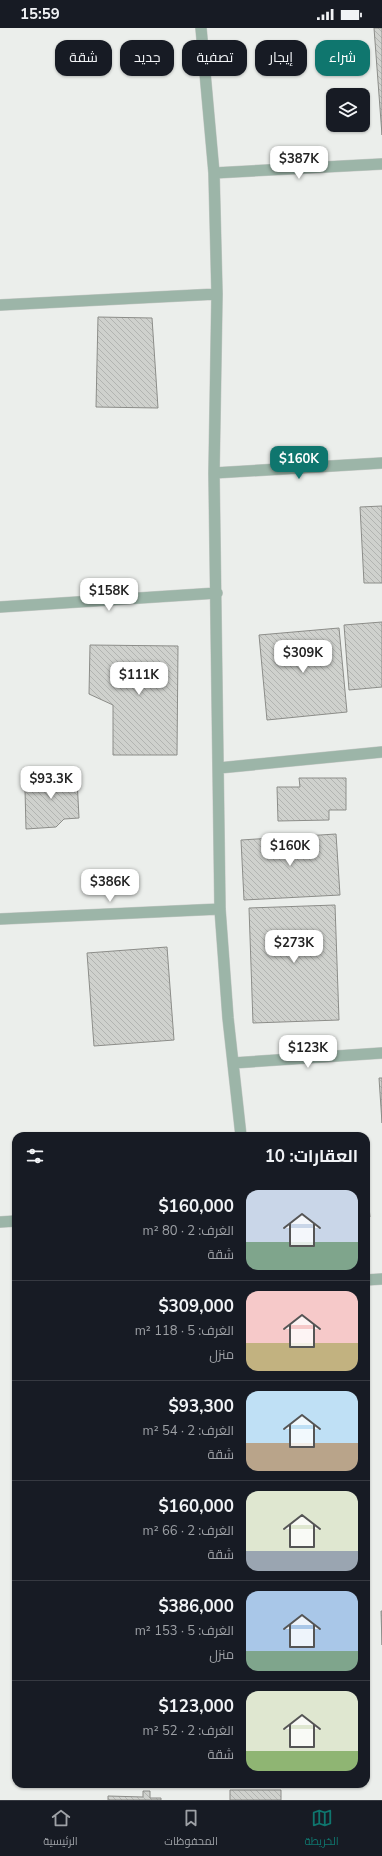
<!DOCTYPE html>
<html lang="ar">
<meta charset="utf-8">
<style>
:root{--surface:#171b24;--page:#242831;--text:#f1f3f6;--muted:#9ea1a6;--line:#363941;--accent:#0f766e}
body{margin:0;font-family:"Nunito Sans",Cairo,sans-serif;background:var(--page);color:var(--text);direction:rtl;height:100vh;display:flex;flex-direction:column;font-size:15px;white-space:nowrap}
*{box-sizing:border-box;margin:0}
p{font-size:13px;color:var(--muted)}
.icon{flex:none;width:22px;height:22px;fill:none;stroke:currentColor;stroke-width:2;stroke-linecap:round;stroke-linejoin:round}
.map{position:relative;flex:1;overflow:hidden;direction:ltr}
.drawer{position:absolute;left:12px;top:1104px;width:358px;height:656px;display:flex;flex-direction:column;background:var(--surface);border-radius:12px;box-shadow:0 1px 3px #0004;direction:rtl}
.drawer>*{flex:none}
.top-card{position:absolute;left:12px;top:12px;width:358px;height:36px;direction:rtl;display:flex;gap:8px}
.fabs{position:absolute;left:326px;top:60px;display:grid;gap:8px}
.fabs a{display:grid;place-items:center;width:44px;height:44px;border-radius:8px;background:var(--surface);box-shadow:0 1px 3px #0004;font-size:20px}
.price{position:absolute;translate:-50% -34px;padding:0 9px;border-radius:8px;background:#fff;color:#222;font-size:13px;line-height:26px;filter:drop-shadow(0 1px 2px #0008)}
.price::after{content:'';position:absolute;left:50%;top:24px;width:12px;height:9px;margin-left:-6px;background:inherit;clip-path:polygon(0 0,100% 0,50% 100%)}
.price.current{background:var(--accent);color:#fff}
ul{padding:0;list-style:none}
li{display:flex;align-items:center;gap:12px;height:100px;padding:0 12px}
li+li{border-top:1px solid var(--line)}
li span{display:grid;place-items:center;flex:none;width:112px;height:80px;border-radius:12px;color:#555}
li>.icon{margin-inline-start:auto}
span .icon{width:48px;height:48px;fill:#fffc;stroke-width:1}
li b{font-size:17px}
h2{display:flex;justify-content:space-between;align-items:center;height:48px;padding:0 12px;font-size:17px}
.tag{padding:0 14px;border-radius:12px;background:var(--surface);box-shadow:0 1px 3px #0004;font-size:14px;line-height:36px}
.tag.current{background:var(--accent);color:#fff}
.status{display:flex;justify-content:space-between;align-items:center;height:28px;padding:0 20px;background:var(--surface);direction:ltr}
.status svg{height:11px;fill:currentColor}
.menu{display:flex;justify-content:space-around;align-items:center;height:56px;border-top:1px solid var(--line);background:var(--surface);font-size:11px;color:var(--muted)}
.menu a{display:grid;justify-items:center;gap:2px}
.menu .current{color:var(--accent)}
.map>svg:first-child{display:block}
.building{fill:url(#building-back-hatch);stroke:#8c8d89}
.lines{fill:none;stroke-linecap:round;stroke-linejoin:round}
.minor-casing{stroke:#c7cac7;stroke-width:12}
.minor{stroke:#9cb5a8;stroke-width:11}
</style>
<div class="status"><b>15:59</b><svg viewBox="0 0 49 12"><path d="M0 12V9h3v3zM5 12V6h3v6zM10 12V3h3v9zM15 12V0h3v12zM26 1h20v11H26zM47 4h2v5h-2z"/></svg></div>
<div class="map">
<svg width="382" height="1772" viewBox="0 0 382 1772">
<defs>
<pattern id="building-back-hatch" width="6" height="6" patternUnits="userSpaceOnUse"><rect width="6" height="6" fill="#cfd1cd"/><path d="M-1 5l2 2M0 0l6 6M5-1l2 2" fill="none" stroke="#b2b4b1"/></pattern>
</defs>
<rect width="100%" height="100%" fill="#ebeeeb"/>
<path class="building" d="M374 0H382V107Z
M98 289 152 290 158 380 96 379Z
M382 478V555H364L360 479Z
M382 594V659L349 662 344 597Z
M339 600 347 684 267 692 259 607Z
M90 617 178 618 177 727H113V677L89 666Z
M61 742V752L77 751 79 790 64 791 56 799 26 801 25 762H34L33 743Z
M299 750H346V782H329V792L278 793 277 759H300Z
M336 806 340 867 244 872 241 812Z
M335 877 339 992 253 995 249 880Z
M167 919 174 1012 94 1018 87 925Z
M379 1050H382V1095Z
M366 1149 370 1189 366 1190Z
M381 1583H382V1617Z
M230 1762H281V1772H230Z
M143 1763H150V1770H161V1772H108V1768L143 1769Z"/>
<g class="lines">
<defs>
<path id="minor" d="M201 0 214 145 217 266 214 445 220 881 228 990 241 1108
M214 145 382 136
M0 277 217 266
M214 445 382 435
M0 579 217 565
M219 740 382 724
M0 891 220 881
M233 1035 382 1025
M0 1194 16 1193
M366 1252 382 1251"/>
</defs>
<use href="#minor" class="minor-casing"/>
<use href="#minor" class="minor"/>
</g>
</svg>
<div class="fabs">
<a><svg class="icon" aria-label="layers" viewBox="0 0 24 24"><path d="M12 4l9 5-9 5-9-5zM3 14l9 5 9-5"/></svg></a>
</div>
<b class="price" style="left:299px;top:152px">$387K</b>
<b class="price current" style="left:299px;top:452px">$160K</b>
<b class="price" style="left:109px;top:584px">$158K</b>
<b class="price" style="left:303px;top:646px">$309K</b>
<b class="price" style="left:139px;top:668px">$111K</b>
<b class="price" style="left:51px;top:772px">$93.3K</b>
<b class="price" style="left:290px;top:839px">$160K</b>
<b class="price" style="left:110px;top:875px">$386K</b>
<b class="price" style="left:294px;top:936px">$273K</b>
<b class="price" style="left:308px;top:1041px">$123K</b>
<div class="top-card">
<a class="tag current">شراء</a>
<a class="tag">إيجار</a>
<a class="tag">تصفية</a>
<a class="tag">جديد</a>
<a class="tag">شقة</a>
</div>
<section class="drawer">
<h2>العقارات: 10<svg class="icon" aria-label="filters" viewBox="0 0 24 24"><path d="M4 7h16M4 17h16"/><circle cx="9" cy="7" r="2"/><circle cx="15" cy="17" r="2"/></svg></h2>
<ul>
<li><span style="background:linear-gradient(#c9d6e8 65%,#7fa58c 0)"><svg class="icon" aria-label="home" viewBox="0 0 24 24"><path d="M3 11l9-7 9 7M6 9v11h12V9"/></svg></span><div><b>$160,000</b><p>الغرف: 2 · 80 m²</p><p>شقة</p></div></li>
<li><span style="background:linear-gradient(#f6c9c9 65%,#c2b280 0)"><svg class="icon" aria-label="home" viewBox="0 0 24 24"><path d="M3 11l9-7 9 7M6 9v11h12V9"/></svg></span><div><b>$309,000</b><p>الغرف: 5 · 118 m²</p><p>منزل</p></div></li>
<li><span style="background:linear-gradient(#bfe0f5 65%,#b9a48a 0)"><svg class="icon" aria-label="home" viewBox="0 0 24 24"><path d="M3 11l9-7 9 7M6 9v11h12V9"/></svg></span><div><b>$93,300</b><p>الغرف: 2 · 54 m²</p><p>شقة</p></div></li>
<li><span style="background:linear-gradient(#dfe7d0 75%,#9aa5b1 0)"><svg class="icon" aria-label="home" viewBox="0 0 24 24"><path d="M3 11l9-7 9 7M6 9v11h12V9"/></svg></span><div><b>$160,000</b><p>الغرف: 2 · 66 m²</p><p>شقة</p></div></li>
<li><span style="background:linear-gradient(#a9c7e8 75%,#7fa58c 0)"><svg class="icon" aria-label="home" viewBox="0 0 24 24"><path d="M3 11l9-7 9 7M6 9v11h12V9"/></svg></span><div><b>$386,000</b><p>الغرف: 5 · 153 m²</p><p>منزل</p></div></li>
<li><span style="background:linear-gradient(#dfe7d0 75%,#8fb573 0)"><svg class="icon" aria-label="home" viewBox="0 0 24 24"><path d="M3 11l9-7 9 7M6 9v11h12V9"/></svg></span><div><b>$123,000</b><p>الغرف: 2 · 52 m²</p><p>شقة</p></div></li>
</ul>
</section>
</div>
<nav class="menu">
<a class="current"><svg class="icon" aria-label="map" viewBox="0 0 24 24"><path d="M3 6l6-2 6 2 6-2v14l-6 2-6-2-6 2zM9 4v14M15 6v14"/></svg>الخريطة</a>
<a><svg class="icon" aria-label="saved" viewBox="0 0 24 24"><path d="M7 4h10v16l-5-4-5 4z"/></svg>المحفوظات</a>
<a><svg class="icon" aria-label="home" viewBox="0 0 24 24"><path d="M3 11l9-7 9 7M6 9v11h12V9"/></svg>الرئيسية</a>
</nav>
